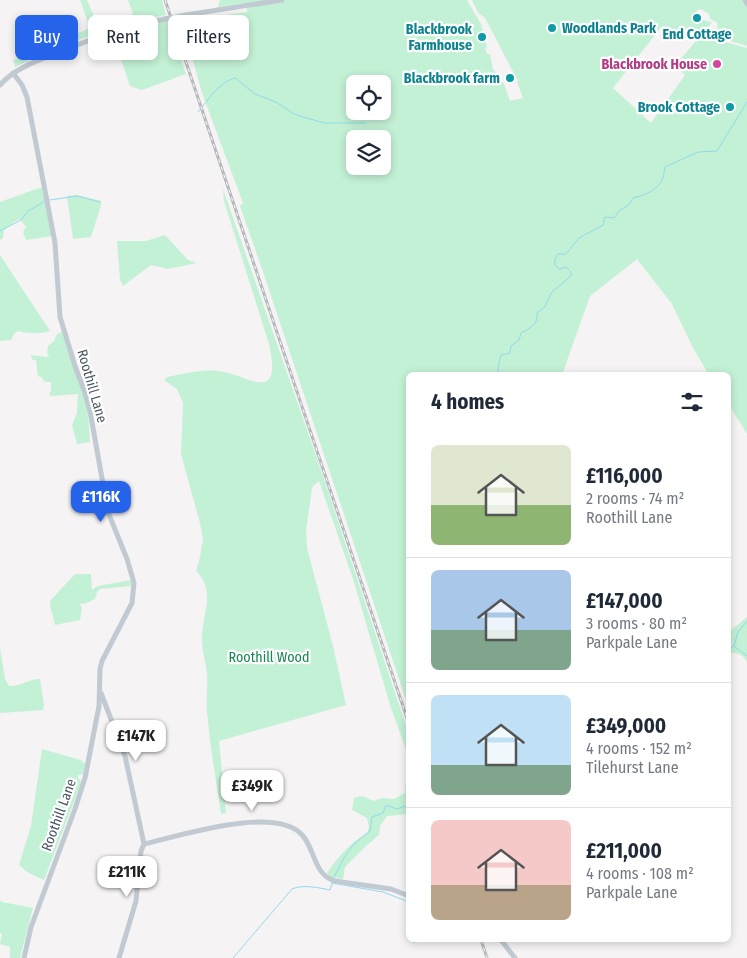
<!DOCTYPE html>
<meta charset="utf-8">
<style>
:root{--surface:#fff;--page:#f2f2f3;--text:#1f2937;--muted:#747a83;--line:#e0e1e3;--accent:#2563eb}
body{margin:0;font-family:"Fira Sans Condensed",sans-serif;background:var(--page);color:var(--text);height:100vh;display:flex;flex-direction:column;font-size:19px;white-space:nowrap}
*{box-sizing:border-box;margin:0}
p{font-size:16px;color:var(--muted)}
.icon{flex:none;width:28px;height:28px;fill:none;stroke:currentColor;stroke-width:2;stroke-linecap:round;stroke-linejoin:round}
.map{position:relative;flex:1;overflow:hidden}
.side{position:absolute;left:406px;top:372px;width:325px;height:570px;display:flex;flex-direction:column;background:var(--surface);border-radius:8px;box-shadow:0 2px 8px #0003}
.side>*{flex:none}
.hud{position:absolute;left:15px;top:15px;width:316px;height:45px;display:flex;gap:10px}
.buttons{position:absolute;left:346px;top:75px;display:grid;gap:10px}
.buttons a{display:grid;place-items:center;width:45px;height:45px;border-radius:8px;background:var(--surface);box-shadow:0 2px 8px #0003;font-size:25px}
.price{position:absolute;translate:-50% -42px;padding:0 11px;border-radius:10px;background:#fff;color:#222;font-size:16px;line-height:32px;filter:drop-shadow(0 1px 2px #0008)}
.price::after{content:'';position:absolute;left:50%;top:30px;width:15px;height:11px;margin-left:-8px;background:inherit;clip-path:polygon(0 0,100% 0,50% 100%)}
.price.selected{background:var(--accent);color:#fff}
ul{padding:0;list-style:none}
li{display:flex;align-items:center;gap:15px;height:125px;padding:0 25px}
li+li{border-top:1px solid var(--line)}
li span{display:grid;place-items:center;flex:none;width:140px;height:100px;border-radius:8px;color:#555}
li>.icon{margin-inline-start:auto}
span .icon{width:60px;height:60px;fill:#fffc;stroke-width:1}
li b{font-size:21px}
h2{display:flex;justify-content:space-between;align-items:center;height:60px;padding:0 25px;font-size:21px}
.pill{padding:0 18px;border-radius:8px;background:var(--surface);box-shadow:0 2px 8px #0003;font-size:18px;line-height:45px}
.pill.selected{background:var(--accent);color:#fff}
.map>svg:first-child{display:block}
.green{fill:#c3f1d5;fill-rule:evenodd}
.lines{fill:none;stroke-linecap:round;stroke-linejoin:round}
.stream{stroke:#90daee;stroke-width:1}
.minor{stroke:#c1cad2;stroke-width:5}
.rail-casing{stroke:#b5b8bd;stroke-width:3}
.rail{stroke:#fff;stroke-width:1;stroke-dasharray:4;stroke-linecap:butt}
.minor-bridge{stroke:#c1cad2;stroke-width:5}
.culture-dot{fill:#0f9aa8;stroke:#fff;stroke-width:2}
.hotel-dot{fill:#d1479c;stroke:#fff;stroke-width:2}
.labels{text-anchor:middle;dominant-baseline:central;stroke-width:4.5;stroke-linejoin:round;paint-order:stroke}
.culture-label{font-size:14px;font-weight:bold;fill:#0d838f;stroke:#fff;text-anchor:end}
.hotel-label{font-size:14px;font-weight:bold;fill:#b23c85;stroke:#fff;text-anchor:end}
.street-label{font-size:14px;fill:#4a5661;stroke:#fff}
.park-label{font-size:14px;fill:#17864f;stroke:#fff}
</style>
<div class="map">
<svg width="747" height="958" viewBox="0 0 747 958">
<rect width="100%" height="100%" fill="#f5f3f3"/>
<path class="green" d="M80 0H87L99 28 133 14 128 0H162L166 15C114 26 62 43 15 67L13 60 90 28Z
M220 0H467L481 24 487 47 485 48 487 54H490L493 69 504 84 510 101 523 98 517 82 518 81 485 18 478 13 472 0H747V46L723 39 718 34 717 22 710 19 709 14 701 9 697 10 695 14 698 16 693 19 701 23 703 20 712 22 705 33 708 35 710 34V37L697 38 662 26 613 88 651 123 685 75 677 67 676 64 697 40H718L747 48V434L729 405V375H709L693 348 672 304 637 259 590 296 562 375H409V709L262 269 240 206 243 203 202 93 182 21 247 12 246 3 218 7ZM355 84H382V111H355ZM355 139H382V166H355Z
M168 20 186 74 142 90 130 86 113 36 139 26Z
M39 188H42L52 236 26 240 23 232 26 227 20 219 14 222 4 230 3 238 0 240V202Z
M223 189 323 476 409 735V758L391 708 353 579 319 481 313 486 312 489 306 530 307 548 333 646 346 705 219 741 226 813 221 814C216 780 210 746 207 712 206 699 208 686 207 674 206 661 201 649 202 636 203 612 216 591 196 571L200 557 203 539 200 523 181 454 183 403 177 389 164 380 167 377C183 374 201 369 218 371 247 374 283 407 269 344L224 201Z
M77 195 101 201V205L91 237 73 239 67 196Z
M165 235 188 260 197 263 168 269 151 265 123 286 120 280 117 241H146Z
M0 255 50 331C40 334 29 334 18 331L14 334 11 340 0 341Z
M62 332 83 393 88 412 90 442 77 444 72 425 77 413 78 394 51 396 49 394 51 391V382H45L41 377 38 376 36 360H33L30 355 48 357 49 355 47 354 48 346 54 341 57 334Z
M75 574H91L92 590 98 586 131 580V586L100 589 97 592 95 599 87 603 80 604 82 608 80 620 55 625 50 605V601Z
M747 617V662C744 655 736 652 729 653V632Z
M0 648 5 679 9 686C20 687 29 679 40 679L44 705 43 710 0 713Z
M42 749 81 760 85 764 83 774 78 775V778L81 781 80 786 44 880 27 872 19 865 31 826Z
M409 783V814L387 816 380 826 379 835 367 845 345 867 343 879 330 877 327 873C337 858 352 841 367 833L369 827 367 818 352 810 354 798 362 796 374 801 382 798 394 799 405 793V785Z
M0 900 2 902 33 908 20 958H10V947L0 944 2 934 0 933Z"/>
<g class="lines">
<path class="stream" d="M198 112C208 100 219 82 235 78L255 94 276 102 294 114 303 117 325 123H366
M50 200 77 196 100 202
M0 231 21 220 28 211 44 202
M497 375C498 368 499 362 501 355L510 353 511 346 519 340 521 333C529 329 539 324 537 313L544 308 552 292 571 276V272L566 267 559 269C553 264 554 260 558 254H566L579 238 603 225 605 217 614 218 620 210 629 205 633 198C643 196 658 190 662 180 664 176 664 171 665 167L698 152 717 151 747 102
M735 647 747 656
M729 648 734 646 738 632 747 621
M334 877 344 858 354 844 370 831 372 817 383 813 386 805 397 809 409 805
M332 883 383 892 409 902
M414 943 417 940
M233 958 292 889C303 884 320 888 330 890L333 881"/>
<path class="minor" d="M745 0 747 4
M186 15 282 0
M13 73 22 85 27 97 55 243 60 317 75 366 84 390 90 411 108 512 127 559 134 583 132 603 102 661 100 669 99 706 85 778 75 809 31 927 24 958
M0 85C15 68 37 61 57 53 93 38 128 26 165 19
M101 693 125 756 144 844 141 851 136 901 119 958
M144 844C179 836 277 804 303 836 315 850 314 875 335 881L391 889 409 896
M501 940 515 958"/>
<defs>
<path id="rail" d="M165 0 409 724
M481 940 487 958"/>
</defs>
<use href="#rail" class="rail-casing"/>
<use href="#rail" class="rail"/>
<path class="minor-bridge" d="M165 19 186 15"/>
</g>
<g class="culture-dot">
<circle cx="697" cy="18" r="5"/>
<circle cx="552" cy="28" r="5"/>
<circle cx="482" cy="37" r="5"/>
<circle cx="510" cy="78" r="5"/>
<circle cx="730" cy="107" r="5"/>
</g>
<circle class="hotel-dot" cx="717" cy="64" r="5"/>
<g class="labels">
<g class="culture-label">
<text x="562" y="28" text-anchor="start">Woodlands Park</text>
<text x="472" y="29">Blackbrook<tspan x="472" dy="16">Farmhouse</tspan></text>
<text x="697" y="34" text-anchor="middle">End Cottage</text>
<text x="500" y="78">Blackbrook farm</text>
<text x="720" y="107">Brook Cottage</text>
</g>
<g class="hotel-label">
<text x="707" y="64">Blackbrook House</text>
</g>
<g class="street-label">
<text transform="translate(92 386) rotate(74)">Roothill Lane</text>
<text transform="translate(59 815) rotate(-70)">Roothill Lane</text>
</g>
<g class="park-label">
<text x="269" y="657">Roothill Wood</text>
</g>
</g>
</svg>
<div class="buttons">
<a><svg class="icon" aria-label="locate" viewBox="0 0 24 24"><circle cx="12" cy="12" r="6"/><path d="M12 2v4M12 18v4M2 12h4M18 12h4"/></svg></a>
<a><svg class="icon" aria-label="layers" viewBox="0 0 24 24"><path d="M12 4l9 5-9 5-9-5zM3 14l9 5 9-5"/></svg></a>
</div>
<b class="price selected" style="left:101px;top:523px">£116K</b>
<b class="price" style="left:136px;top:762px">£147K</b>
<b class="price" style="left:252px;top:812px">£349K</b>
<b class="price" style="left:127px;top:898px">£211K</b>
<div class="hud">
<a class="pill selected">Buy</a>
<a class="pill">Rent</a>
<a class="pill">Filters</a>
</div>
<section class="side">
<h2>4 homes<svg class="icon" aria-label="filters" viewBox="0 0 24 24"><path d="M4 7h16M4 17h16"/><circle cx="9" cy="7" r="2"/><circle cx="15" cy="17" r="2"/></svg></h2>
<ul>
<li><span style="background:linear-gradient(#dfe7d0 60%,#8fb573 0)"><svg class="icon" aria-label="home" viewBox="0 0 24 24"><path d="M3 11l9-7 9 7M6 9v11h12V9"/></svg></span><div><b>£116,000</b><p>2 rooms · 74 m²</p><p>Roothill Lane</p></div></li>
<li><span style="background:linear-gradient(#a9c7e8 60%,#7fa58c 0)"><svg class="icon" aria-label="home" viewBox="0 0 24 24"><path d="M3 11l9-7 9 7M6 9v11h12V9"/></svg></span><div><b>£147,000</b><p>3 rooms · 80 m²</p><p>Parkpale Lane</p></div></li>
<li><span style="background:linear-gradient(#bfe0f5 70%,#7fa58c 0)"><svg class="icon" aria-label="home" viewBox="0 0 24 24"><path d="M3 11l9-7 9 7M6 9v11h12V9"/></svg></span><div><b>£349,000</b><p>4 rooms · 152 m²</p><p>Tilehurst Lane</p></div></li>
<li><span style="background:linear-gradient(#f6c9c9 65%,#b9a48a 0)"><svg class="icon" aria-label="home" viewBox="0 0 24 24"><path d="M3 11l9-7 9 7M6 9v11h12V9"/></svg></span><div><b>£211,000</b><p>4 rooms · 108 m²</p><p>Parkpale Lane</p></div></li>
</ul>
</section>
</div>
